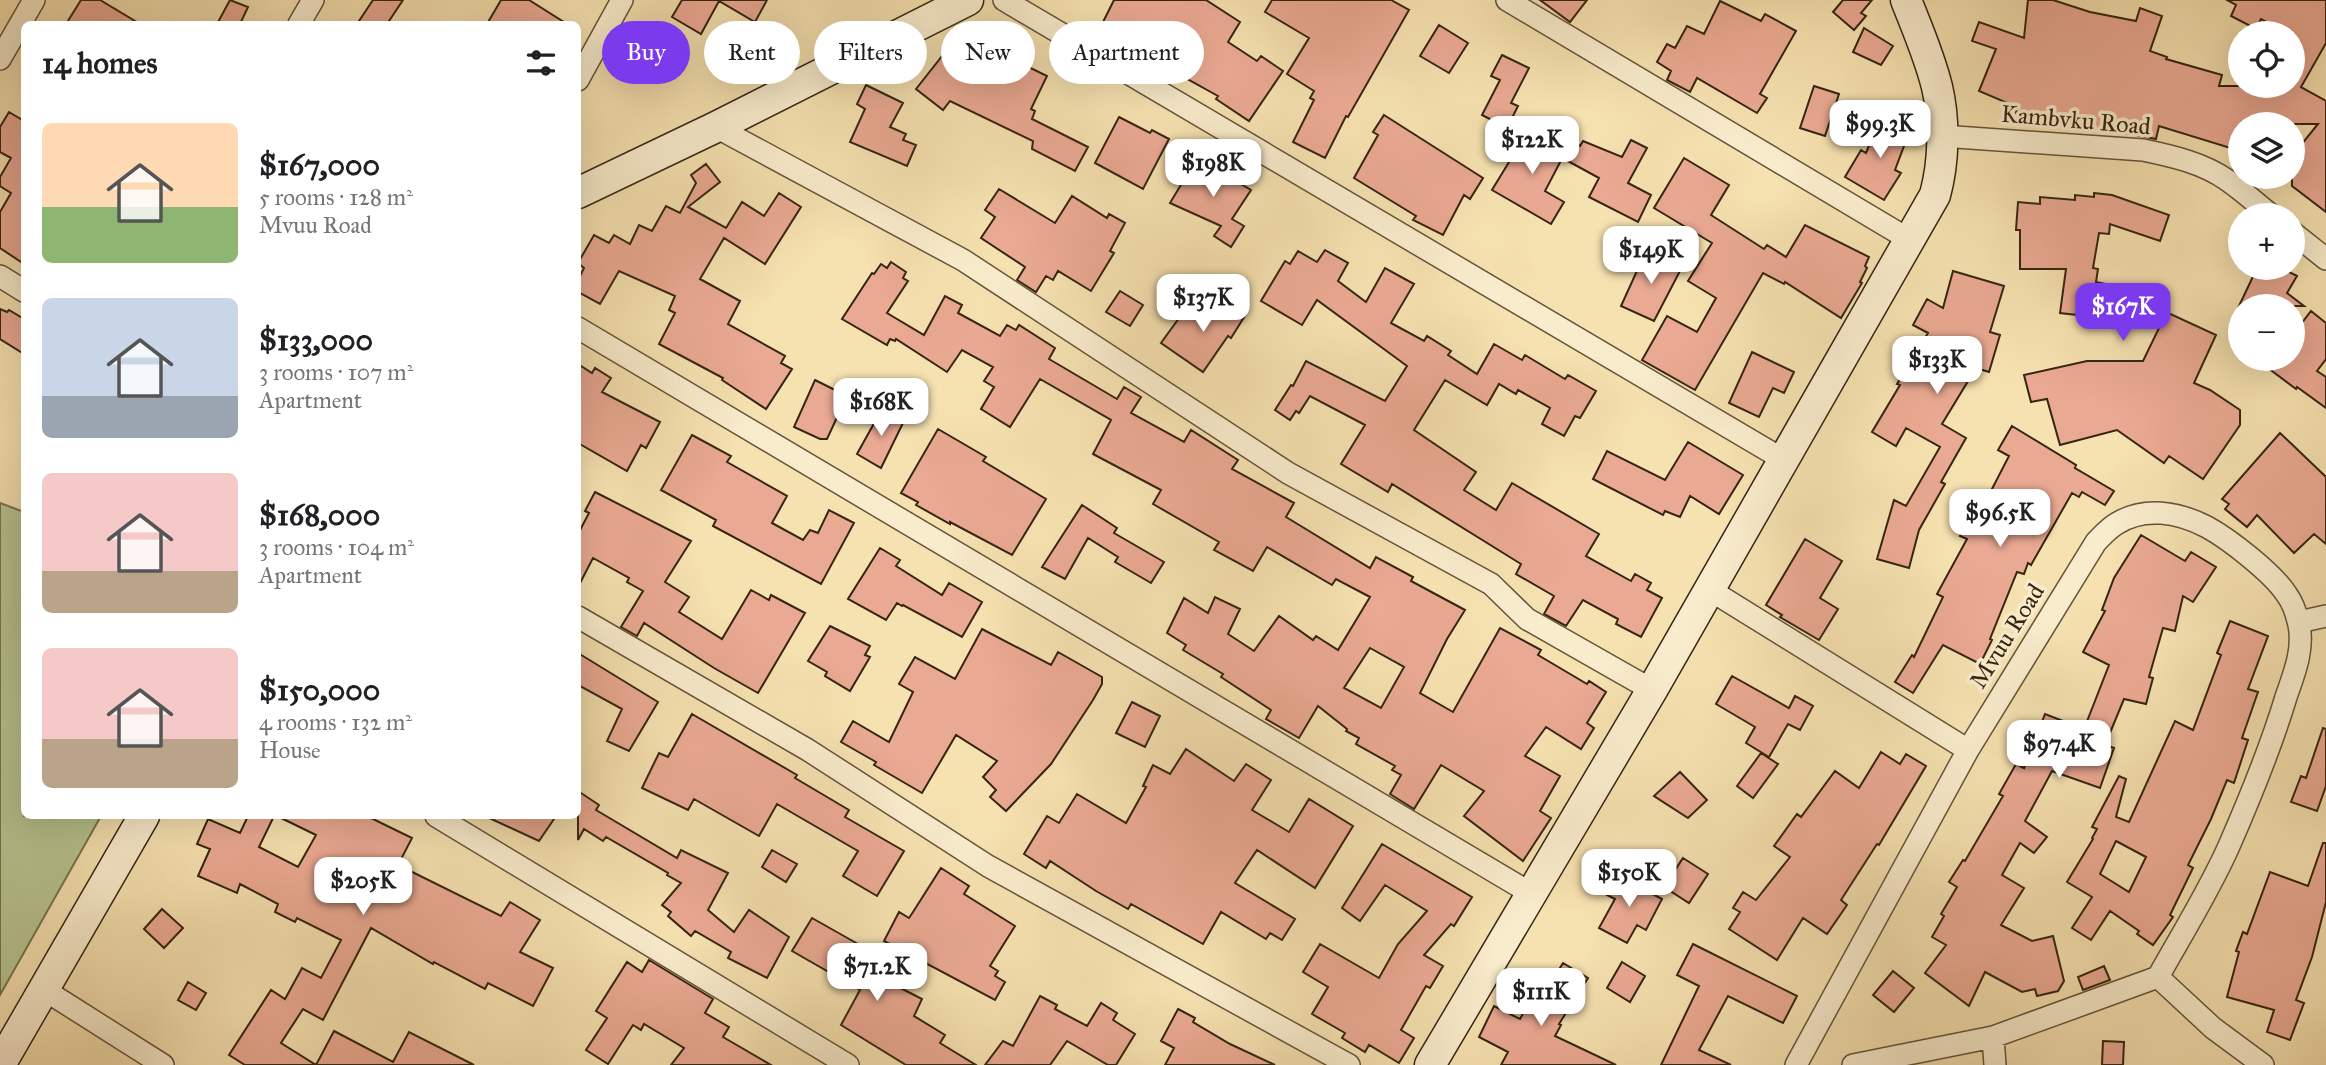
<!DOCTYPE html>
<meta charset="utf-8">
<style>
:root{--surface:#fff;--page:#f2f2f2;--text:#202124;--muted:#757577;--accent:#7c3aed}
body{margin:0;font-family:"IM FELL Great Primer",serif;background:var(--page);color:var(--text);height:100vh;display:flex;flex-direction:column;font-size:26px;white-space:nowrap}
*{box-sizing:border-box;margin:0}
p{font-size:23px;color:var(--muted)}
.icon{flex:none;width:38px;height:38px;fill:none;stroke:currentColor;stroke-width:2;stroke-linecap:round;stroke-linejoin:round}
.map{position:relative;flex:1;overflow:hidden}
.details{position:absolute;left:21px;top:21px;width:560px;height:798px;display:flex;flex-direction:column;background:var(--surface);border-radius:10px;box-shadow:0 7px 28px #0002}
.details>*{flex:none}
.guide{position:absolute;left:602px;top:21px;width:665px;height:63px;display:flex;gap:14px}
.tools{position:absolute;left:2228px;top:21px;display:grid;gap:14px}
.tools a{display:grid;place-items:center;width:77px;height:77px;border-radius:50%;background:var(--surface);box-shadow:0 7px 28px #0002;font-size:35px}
.price{position:absolute;translate:-50% -60px;padding:0 16px;border-radius:14px;background:#fff;color:#222;font-size:23px;line-height:46px;filter:drop-shadow(0 2px 4px #0008)}
.price::after{content:'';position:absolute;left:50%;top:42px;width:21px;height:16px;margin-left:-10px;background:inherit;clip-path:polygon(0 0,100% 0,50% 100%)}
.price.current{background:var(--accent);color:#fff}
ul{padding:0;list-style:none}
li{display:flex;align-items:center;gap:21px;height:175px;padding:0 21px}
li span{display:grid;place-items:center;flex:none;width:196px;height:140px;border-radius:10px;color:#555}
li>.icon{margin-inline-start:auto}
span .icon{width:84px;height:84px;fill:#fffc;stroke-width:1}
li b{font-size:30px}
h2{display:flex;justify-content:space-between;align-items:center;height:84px;padding:0 21px;font-size:30px}
.tag{padding:0 24px;border-radius:32px;background:var(--surface);box-shadow:0 7px 28px #0002;font-size:24px;line-height:63px}
.tag.current{background:var(--accent);color:#fff}
.map>svg:first-child{display:block}
.green{fill:#b7c490;stroke:#767450;stroke-width:2}
.building{fill:#eaa992;stroke:#352511;stroke-width:2;fill-rule:evenodd}
.lines{fill:none;stroke-linecap:round;stroke-linejoin:round}
.street-casing{stroke:#655439;stroke-width:24}
.secondary-casing{stroke:#352511;stroke-width:33}
.street{stroke:#f9eccc;stroke-width:21}
.secondary{stroke:#f9eccc;stroke-width:30}
.labels{text-anchor:middle;dominant-baseline:central;stroke-width:7;stroke-linejoin:round;paint-order:stroke}
.street-label{font-size:24px;fill:#352511;stroke:#f9eccc}
</style>
<div class="map">
<svg width="2326" height="1065" viewBox="0 0 2326 1065">
<rect width="100%" height="100%" fill="#f6e1b0"/>
<filter id="stains"><feTurbulence type="fractalNoise" baseFrequency=".00286" numOctaves="4"/><feColorMatrix values="0 0 0 0 .2 0 0 0 0 .09 0 0 0 0 .02 0 0 0 .5 -.17"/></filter>
<radialGradient id="worn" r=".72"><stop offset=".6" stop-color="#630" stop-opacity="0"/><stop offset="1" stop-color="#630" stop-opacity=".3"/></radialGradient>
<path class="green" d="M0 503 24 512V816H101L0 995Z"/>
<path class="building" d="M81 0H100L140 24H66Z
M230 0 248 7 240 24H217Z
M373 0H403L387 24H357Z
M501 0H529L567 24H487Z
M682 0H767L755 22 719 1 701 34 672 17Z
M1114 0H1206L1240 22 1228 42 1257 61 1261 56 1283 71 1249 121 1216 99 1218 96 1182 76 1184 71 1100 28Z
M1272 0H1391L1409 10 1348 117 1346 116 1325 158 1293 142 1314 100 1310 98 1314 91 1287 74 1309 38 1265 12Z
M1540 0H1587L1570 22Z
M1843 0H1872L1861 13 1866 16 1854 30 1833 12Z
M2028 0H2053L2090 12 2136 21 2140 8 2162 16 2150 51 2167 57 2166 59 2222 75 2219 86H2292V33H2288L2261 19 2256 29 2231 16 2236 5 2227 0H2326V43L2301 87 2326 101V212L2292 186V156L2318 124H2240V151L2159 126 2156 139 2016 113 2017 107 1979 91 1996 49 1972 41 1979 22 2024 38Z
M1720 1 1761 21 1765 14 1796 31 1760 94 1767 98 1757 113 1697 78 1690 92 1667 80 1671 71 1657 62 1667 44 1675 48 1687 26 1704 34Z
M1439 25 1468 43 1449 73 1420 56Z
M1864 28 1893 46 1881 65 1853 52Z
M954 41 965 50 970 43 988 58 992 49 1047 76 1031 109 1035 111 1032 119 1088 147 1075 171 1032 149 1033 141 950 101 943 110 916 89Z
M1502 55 1529 68 1511 103 1518 106 1507 128 1482 115 1500 80 1491 76Z
M866 85 903 103 890 127 906 134 903 140 916 145 907 166 850 142 865 109 857 104Z
M1814 86 1839 94 1825 136 1800 128Z
M9 112 24 121V264L0 248V212L11 193 0 186V177L11 158 0 152V127Z
M1384 115 1483 178 1470 199 1464 195 1443 235 1413 220 1416 216 1354 178 1378 135 1373 132Z
M1119 117 1150 133 1152 130 1169 139 1143 189 1095 163Z
M1880 119 1910 130 1895 170 1901 173 1884 200 1845 177 1861 150 1866 153Z
M1524 128 1567 149 1545 191 1564 202 1551 224 1492 190 1517 149 1513 147Z
M1631 140 1647 148 1628 183 1651 195 1638 222 1589 197 1599 178 1566 160 1575 143 1580 146 1583 141 1622 157Z
M1197 158 1251 190 1232 219 1244 226 1231 247 1214 236 1221 226 1170 203Z
M1684 158 1729 185 1711 215 1764 249 1767 245 1786 257 1805 225 1869 257 1865 266 1867 268 1860 282 1862 283 1841 318 1785 282 1784 284 1763 273 1695 390 1642 360 1667 316 1697 332 1716 298 1688 281 1712 243 1654 208Z
M706 164 720 182 688 207 726 228 742 202 764 216 779 193 801 207 765 264 724 238 700 279 740 301 728 324 785 356 781 363 792 369 766 409 722 380 723 378 659 344 675 313 669 310 675 296 619 271 600 304 578 292V280L584 268 578 263 594 235 609 243 614 235 630 244 639 225 652 231 666 206 680 213 696 183 691 175Z
M999 189 1055 223 1072 196 1107 218 1109 214 1125 223 1110 251 1114 253 1091 291 1058 271 1053 280 1046 276 1036 292 1017 280 1025 267 981 238 995 217 985 210Z
M2094 193 2112 195 2169 215 2160 241 2110 224 2109 234 2099 233 2093 268 2098 269 2096 282 2158 295 2155 307 2216 335 2194 383 2210 390 2240 410V425L2203 479 2169 456 2164 463 2117 430 2060 445 2047 399 2031 402 2024 375 2087 361H2143L2161 324 2087 308 2086 316 2060 313 2066 269H2020V230H2016L2018 202 2040 204V197L2075 200V195L2094 197Z
M1325 250 1348 263 1338 281 1366 302 1385 268 1414 284 1391 323 1424 341 1427 336 1451 351 1448 355 1477 374 1494 344 1522 360 1525 355 1565 379 1568 375 1596 391 1580 418 1575 416 1564 436 1542 424 1550 408 1518 390 1516 394 1499 384 1487 405 1445 380 1414 430 1476 472 1464 490 1496 510 1512 483 1599 534 1586 556 1631 581 1635 574 1651 583 1647 590 1662 598 1641 637 1616 624 1618 619 1583 600 1566 626 1544 614 1554 596 1516 574 1521 564 1392 484 1388 492 1341 464 1365 425 1310 396 1299 413 1296 411 1290 420 1275 410 1291 385 1293 386 1306 361 1385 401 1407 366 1317 300 1302 325 1261 301 1285 261 1290 264 1298 251 1317 262Z
M1646 251 1681 269 1654 321 1621 306Z
M891 262 906 272 903 278 908 281 887 313 924 335 945 296 962 305 958 313 1000 336 1007 325 1016 330 1019 325 1055 348 1049 359 1117 399 1124 387 1141 397 1131 413 1184 442 1191 430 1238 460 1232 469 1294 503 1286 517 1370 568 1376 557 1413 577 1411 581 1465 610 1447 639 1420 693 1453 712 1500 628 1541 650 1538 655 1587 684 1589 681 1606 692 1587 723 1594 728 1581 749 1546 727 1525 756 1560 776 1540 811 1551 818 1523 861 1464 816 1484 791 1441 765 1414 809 1390 794 1401 775 1392 770 1395 766 1356 744 1359 738 1346 731 1347 729 1318 706 1299 738 1266 719 1271 710 1221 677 1223 674 1183 650 1186 645 1167 633 1184 598 1208 613 1215 597 1240 609 1228 634 1254 651 1279 616 1313 640 1316 636 1338 650 1370 597 1336 579 1332 585 1267 547 1253 571 1214 550 1219 542 1153 504 1161 490 1093 454 1111 420 1040 379 1010 427 981 409 994 387 984 381 993 367 962 350 947 372 896 339 895 341 890 339 887 345 842 319 872 273 874 274 881 264 887 268ZM1370 648 1404 667 1381 708 1344 688Z
M2257 268H2281L2297 276 2287 293 2304 306H2239Z
M1953 271 2004 286 1990 332 2000 335 1989 372 1976 368 1942 424 1966 438 1941 482 1945 484 1919 530 1909 568 1877 559 1894 500 1906 506 1940 447 1906 428 1896 446 1872 432 1900 385 1897 384 1928 333 1913 325 1927 299 1943 308Z
M1120 291 1143 305 1130 326 1106 312Z
M1221 299 1246 314 1231 338 1228 336 1203 372 1161 343 1187 307 1208 321Z
M0 309 7 312 9 310 24 319V354L0 339Z
M2311 311 2326 323V359L2317 371 2326 377V408L2297 387 2296 389 2256 359H2292V336Z
M1752 352 1794 372 1784 393 1773 388 1759 417 1729 403Z
M578 364 592 373 595 368 611 378 602 392 660 422 646 448 641 445 627 471 578 443Z
M815 380 847 396 827 439H820L794 427Z
M882 409 904 421 881 468 857 454Z
M2012 426 2076 465 2075 468 2114 491 2105 505 2082 492 2079 497 2072 493 2031 565 2028 563 2024 574 2017 572 1990 639 1992 640 1980 664 1943 645 1913 693 1895 682 1912 655 1914 657 1943 597 1937 594 1967 539 1960 536 1967 517 1976 520 2009 456 1998 450Z
M938 429 986 457 983 461 1046 499 1012 555 950 522V524L916 505 918 502 901 493Z
M2280 433 2326 477V544L2314 534 2294 553 2257 515 2247 527 2225 509 2229 504 2222 499Z
M692 435 731 456 727 462 787 496 772 523 803 540 810 530 818 533 829 510 854 523 821 584 713 526 716 520 661 490Z
M1688 442 1743 475 1719 514 1690 496 1680 517 1665 511 1663 515 1593 479 1607 451 1665 480Z
M595 492 691 541 665 582 689 597 679 612 722 639 751 590 769 600 771 595 805 613 758 693 714 668 644 623 637 636 621 627 643 591 627 582 629 578 593 558 578 587V534L589 513 585 511Z
M1082 505 1117 528 1114 533 1164 562 1151 583 1115 562 1118 557 1088 538 1065 579 1042 567Z
M2141 535 2185 561 2191 552 2216 567 2193 602 2183 596 2175 631 2163 628 2149 677 2153 678 2146 704 2124 699 2105 745 2114 748 2100 788 2052 771 2025 821 2047 837 2034 853 2020 843 2002 875 2024 888 2001 925 2032 941 2053 936 2064 981 2058 991 2037 996 2035 989 2022 992 1985 972 1969 1006 1925 973 1946 945 1932 937 1944 916 1941 914 1957 887 1949 882 1963 860 1965 861 2003 796 1999 794 2016 764 2024 768 2045 714 2084 729 2109 665 2083 652 2105 611 2102 610 2114 578Z
M1805 539 1842 561 1820 598 1838 609 1819 640 1780 617 1782 615 1766 605Z
M880 548 900 560 896 566 942 595 949 583 982 602 962 637 903 605 902 606 897 603 886 620 848 599Z
M2230 621 2268 636 2248 689 2258 692 2242 738 2248 740 2234 783 2227 780 2211 819 2188 865 2193 868 2170 915 2173 917 2153 945 2137 934 2139 931 2110 911 2091 940 2072 928 2092 897 2067 882 2093 839 2092 838 2097 829 2092 827 2119 776 2126 779 2116 817 2129 822 2175 721 2193 730 2221 655 2217 653ZM2116 841 2146 857 2129 892 2100 874Z
M830 626 870 646 865 655 870 657 850 691 825 676 827 672 808 661Z
M982 629 1051 665 1058 652 1102 677V684L1093 700 1051 764 1006 811 990 797 996 790 983 777 997 761 956 735 922 793 874 765 876 762 841 742 853 721 889 742 913 692 899 684 915 657 955 679Z
M578 653 658 702 629 751 607 741 622 709 578 685Z
M1732 676 1789 708 1795 696 1813 706 1800 730 1788 724 1769 757 1746 743 1755 727 1716 704Z
M1132 702 1160 716 1145 747 1116 733Z
M692 714 797 775 795 778 849 810 845 817 904 851 877 896 843 876 858 851 777 804 759 836 694 799 688 810 642 788 659 753 668 757Z
M2323 728 2326 729V786L2317 811 2291 802 2301 776 2306 778Z
M1186 749 1234 781 1246 764 1271 780 1252 810 1289 832 1309 799 1353 826 1315 888 1257 850 1235 883 1295 919 1282 940 1270 933 1266 939 1221 912 1203 944 1131 904 1128 909 1096 891 1050 861 1046 868 1024 854 1047 816 1059 823 1077 794 1126 823 1146 787 1143 786 1153 765 1170 774Z
M1881 752 1900 764 1906 754 1926 766 1879 845 1877 844 1841 900 1847 905 1827 934 1803 918 1777 960 1729 929 1740 912 1733 908 1743 892 1756 900 1790 857 1774 846 1797 814 1801 817 1835 771 1859 788Z
M1761 753 1778 764 1753 798 1737 786Z
M1680 772 1707 800 1688 818 1654 796Z
M578 791 599 805 596 810 677 858 681 850 728 873 708 910 734 932 749 910 789 937 767 978 728 958 731 952 695 931 691 936 668 916 671 912 662 905 681 883 667 875 668 873 606 837 603 841 584 829 578 840Z
M248 816H274L259 847 298 867 316 835 277 816H367L412 838 398 865 501 916 510 902 540 920 520 952 553 968 533 1006 488 983 485 989 434 962 433 964 371 928 323 1020 303 1009 281 1043 316 1065H245L229 1055 271 990 285 999 302 968 321 978 341 940 297 918 295 922 275 912 278 904 240 884 237 893 198 876 210 849 197 844 208 819 240 833Z
M485 816H556L539 841Z
M2323 843H2326V902L2312 957 2296 1000 2304 1003 2290 1040 2267 1032 2274 1010 2227 997 2239 952 2236 951 2243 932 2247 934 2270 872 2308 886Z
M1382 844 1472 897 1454 926 1451 924 1424 955 1443 966 1430 988 1426 986 1401 1030 1414 1038 1399 1063 1369 1045 1365 1052 1342 1038 1345 1033 1312 1014 1328 987 1303 972 1320 944 1379 978 1398 944 1427 911 1385 885 1360 921 1342 908Z
M772 850 797 864 786 882 762 867Z
M1683 858 1708 874 1689 903 1664 887Z
M941 868 969 886 964 894 1015 926 990 966 998 971 995 976 1005 982 995 1000 884 941 899 912 909 918 913 912Z
M1617 875 1662 899 1646 930 1637 925 1627 943 1599 928 1615 899 1607 895Z
M162 909 183 928 164 948 144 929Z
M812 918 858 944 848 961 922 999 914 1016 945 1035 940 1043 976 1065H906L841 1025 860 990 792 951Z
M1693 944 1797 996 1783 1023 1728 996 1699 1050 1731 1065H1661L1699 986 1677 975Z
M649 960 713 999 705 1013 729 1027 723 1037 771 1065H671L684 1048 644 1024 641 1030 633 1025 608 1064 586 1050 607 1018 596 1011 627 962 642 972Z
M1622 962 1645 976 1630 1002 1607 988Z
M1563 963 1588 978 1559 1024 1561 1025 1555 1036 1616 1065H1501L1508 1052 1479 1037 1494 1006 1520 1019 1527 1006 1534 1010Z
M2104 966 2110 980 2083 990 2078 977Z
M1893 971 1914 988 1894 1012 1873 995Z
M188 982 206 993 196 1010 178 1000Z
M1040 996 1057 1005 1055 1009 1087 1026 1101 1003 1117 1013 1113 1020 1135 1034 1116 1065H1108L1067 1041 1050 1065H985L1003 1041 1013 1046Z
M1178 1009 1195 1018 1193 1022 1230 1044 1275 1065H1165L1174 1048 1161 1041Z
M334 1031 393 1062 409 1032 474 1065H316Z
M2103 1041 2124 1042 2123 1065H2102Z"/>
<g class="lines">
<defs>
<path id="street" d="M1004 0 1784 460
M1507 0 1910 240
M299 24 313 0
M0 59 34 0
M578 80 622 0
M716 127 963 260 1288 473 1491 584 1527 619 1652 690
M1942 136 2143 150C2172 156 2203 163 2227 180 2243 191 2257 204 2271 215
M2292 232 2326 259
M0 276 24 291
M578 328 1532 894
M1710 590 1968 750
M578 617 808 750 988 866 1349 1065
M2299 622 2326 616
M436 816 848 1065
M2158 977 2213 1028 2263 1065
M43 989 163 1065
M1993 1037 1995 1065
M1796 1065 1968 750 2096 542C2102 536 2108 529 2116 524 2144 506 2178 512 2207 527 2229 539 2274 574 2287 595 2293 603 2297 616 2299 625 2304 650 2294 674 2286 697 2271 747 2250 798 2229 846 2209 891 2182 934 2158 977
M1853 1065 1993 1037 2158 977"/>
<path id="secondary" d="M578 193 716 127 968 0
M0 1065 144 816
M1430 1065 1652 690 1935 195C1944 162 1945 121 1937 87 1930 58 1917 28 1906 0"/>
</defs>
<use href="#street" class="street-casing"/>
<use href="#secondary" class="secondary-casing"/>
<use href="#street" class="street"/>
<use href="#secondary" class="secondary"/>
</g>
<g class="labels">
<g class="street-label">
<text transform="translate(2076 120) rotate(5)">Kambvku Road</text>
<text transform="translate(2007 636) rotate(-58)">Mvuu Road</text>
</g>
</g>
<rect width="100%" height="100%" filter="url(#stains)"/>
<rect width="100%" height="100%" fill="url(#worn)"/>
</svg>
<div class="tools">
<a><svg class="icon" aria-label="locate" viewBox="0 0 24 24"><circle cx="12" cy="12" r="6"/><path d="M12 2v4M12 18v4M2 12h4M18 12h4"/></svg></a>
<a><svg class="icon" aria-label="layers" viewBox="0 0 24 24"><path d="M12 4l9 5-9 5-9-5zM3 14l9 5 9-5"/></svg></a>
<a>+</a>
<a>−</a>
</div>
<b class="price" style="left:1880px;top:160px">$99.3K</b>
<b class="price" style="left:1532px;top:176px">$122K</b>
<b class="price" style="left:1213px;top:199px">$198K</b>
<b class="price" style="left:1651px;top:286px">$149K</b>
<b class="price" style="left:1203px;top:334px">$137K</b>
<b class="price current" style="left:2123px;top:343px">$167K</b>
<b class="price" style="left:1937px;top:396px">$133K</b>
<b class="price" style="left:881px;top:438px">$168K</b>
<b class="price" style="left:2000px;top:549px">$96.5K</b>
<b class="price" style="left:2059px;top:780px">$97.4K</b>
<b class="price" style="left:1629px;top:909px">$150K</b>
<b class="price" style="left:363px;top:917px">$205K</b>
<b class="price" style="left:877px;top:1003px">$71.2K</b>
<b class="price" style="left:1541px;top:1028px">$111K</b>
<div class="guide">
<a class="tag current">Buy</a>
<a class="tag">Rent</a>
<a class="tag">Filters</a>
<a class="tag">New</a>
<a class="tag">Apartment</a>
</div>
<section class="details">
<h2>14 homes<svg class="icon" aria-label="filters" viewBox="0 0 24 24"><path d="M4 7h16M4 17h16"/><circle cx="9" cy="7" r="2"/><circle cx="15" cy="17" r="2"/></svg></h2>
<ul>
<li><span style="background:linear-gradient(#ffd9b3 60%,#8fb573 0)"><svg class="icon" aria-label="home" viewBox="0 0 24 24"><path d="M3 11l9-7 9 7M6 9v11h12V9"/></svg></span><div><b>$167,000</b><p>5 rooms · 128 m²</p><p>Mvuu Road</p></div></li>
<li><span style="background:linear-gradient(#c9d6e8 70%,#9aa5b1 0)"><svg class="icon" aria-label="home" viewBox="0 0 24 24"><path d="M3 11l9-7 9 7M6 9v11h12V9"/></svg></span><div><b>$133,000</b><p>3 rooms · 107 m²</p><p>Apartment</p></div></li>
<li><span style="background:linear-gradient(#f6c9c9 70%,#b9a48a 0)"><svg class="icon" aria-label="home" viewBox="0 0 24 24"><path d="M3 11l9-7 9 7M6 9v11h12V9"/></svg></span><div><b>$168,000</b><p>3 rooms · 104 m²</p><p>Apartment</p></div></li>
<li><span style="background:linear-gradient(#f6c9c9 65%,#b9a48a 0)"><svg class="icon" aria-label="home" viewBox="0 0 24 24"><path d="M3 11l9-7 9 7M6 9v11h12V9"/></svg></span><div><b>$150,000</b><p>4 rooms · 132 m²</p><p>House</p></div></li>
</ul>
</section>
</div>
